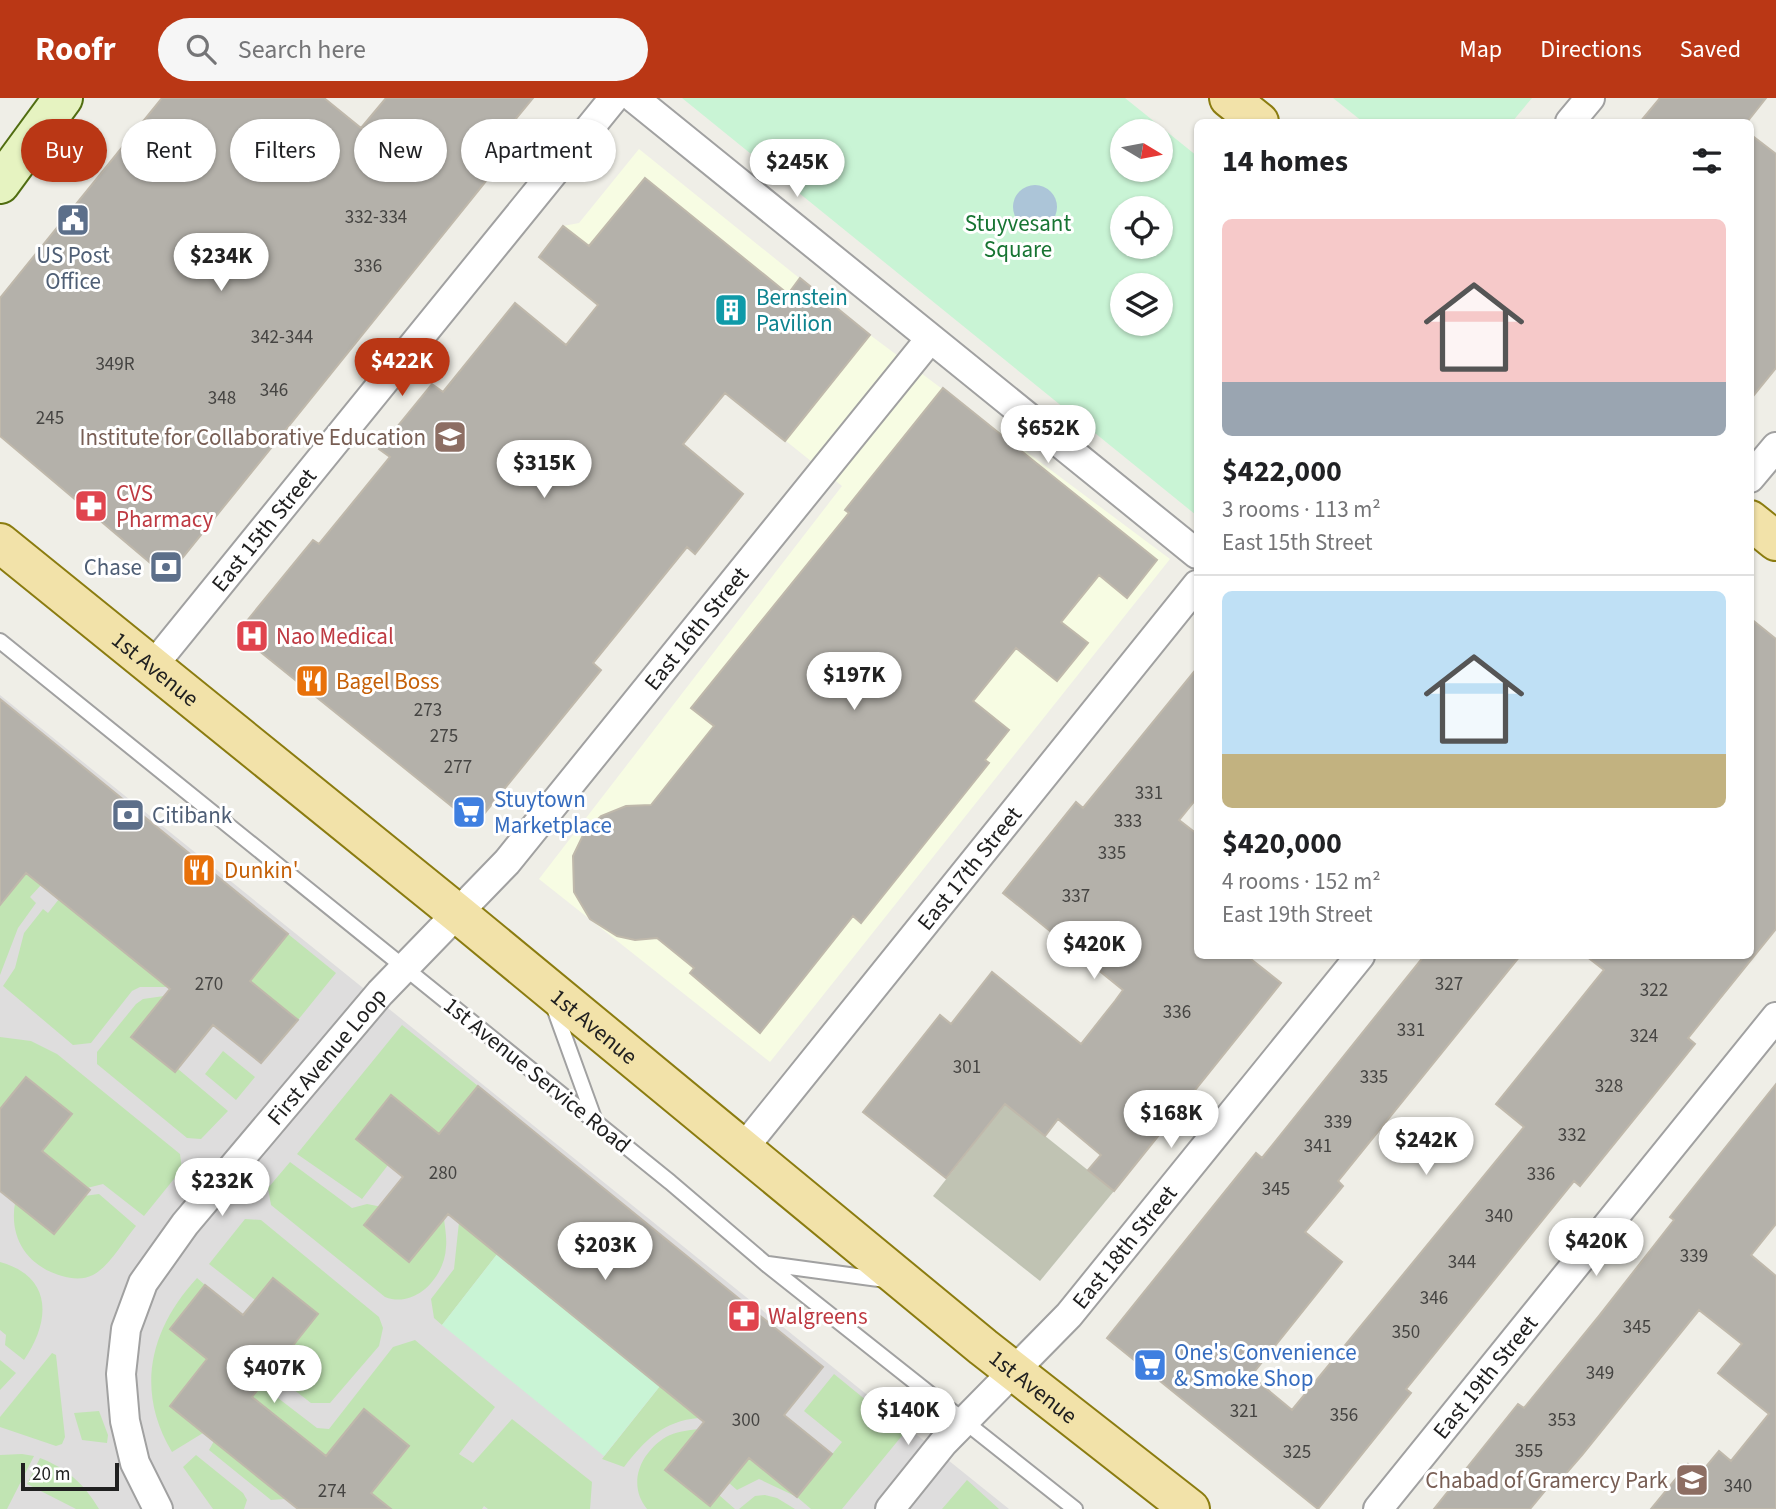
<!DOCTYPE html>
<meta charset="utf-8">
<style>
:root{--surface:#fff;--page:#f6f6f6;--text:#202124;--muted:#757577;--line:#e0e0e0;--accent:#ba3715}
body{margin:0;font-family:"Source Sans 3",sans-serif;background:var(--page);color:var(--text);height:100vh;display:flex;flex-direction:column;font-size:26px;white-space:nowrap}
*{box-sizing:border-box;margin:0}
p{font-size:23px;color:var(--muted)}
.icon{flex:none;width:38px;height:38px;fill:none;stroke:currentColor;stroke-width:2;stroke-linecap:round;stroke-linejoin:round}
.map{position:relative;flex:1;overflow:hidden}
.panel{position:absolute;left:1194px;top:21px;width:560px;height:840px;display:flex;flex-direction:column;background:var(--surface);border-radius:10px;box-shadow:0 2px 5px #0004}
.panel>*{flex:none}
.top-card{position:absolute;left:21px;top:21px;width:665px;height:63px;display:flex;gap:14px}
.needle{width:46px;rotate:100deg}
.tools{position:absolute;left:1110px;top:21px;display:grid;gap:14px}
.tools a{display:grid;place-items:center;width:63px;height:63px;border-radius:50%;background:var(--surface);box-shadow:0 2px 5px #0004;font-size:35px}
.scale{position:absolute;left:21px;bottom:18px;width:98px;box-sizing:border-box;padding-left:7px;border:4px solid #202020;border-top:0;font-size:19px;line-height:24px;white-space:nowrap;color:#202020;-webkit-text-stroke:5px #fff;paint-order:stroke}
.price{position:absolute;translate:-50% -60px;padding:0 16px;border-radius:24px;background:#fff;color:#222;font-size:23px;line-height:46px;filter:drop-shadow(0 2px 4px #0008)}
.price::after{content:'';position:absolute;left:50%;top:42px;width:21px;height:16px;margin-left:-10px;background:inherit;clip-path:polygon(0 0,100% 0,50% 100%)}
.price.on{background:var(--accent);color:#fff}
ul{padding:0;list-style:none}
li{display:grid;align-content:center;gap:14px;height:371px;padding:0 28px}
li+li{border-top:2px solid var(--line)}
li span{display:grid;place-items:center;height:217px;border-radius:10px;color:#555}
li>.icon{margin-inline-start:auto}
span .icon{width:126px;height:126px;fill:#fffc;stroke-width:1}
li b{font-size:30px}
h2{display:flex;justify-content:space-between;align-items:center;height:84px;padding:0 28px;font-size:30px}
.pill{padding:0 24px;border-radius:32px;background:var(--surface);box-shadow:0 2px 5px #0004;font-size:24px;line-height:63px}
.pill.on{background:var(--accent);color:#fff}
header{display:flex;align-items:center;gap:42px;box-sizing:border-box;height:98px;padding:0 35px;background:var(--accent);color:#fff}
header strong{font-size:33px}
nav{display:flex;gap:38px;margin-inline-start:auto;font-size:24px}
.search{width:490px;height:63px;background:var(--page);display:flex;align-items:center;gap:18px;box-sizing:border-box;padding:0 24px;border-radius:38px;color:var(--muted);font-size:26px}
.map>svg:first-child{display:block}
.residential{fill:#dedddd}
.education{fill:#f7fce3}
.construction{fill:#c0c3b3}
.grass{fill:#c1e4b3}
.park{fill:#c9f4d5;fill-rule:evenodd}
.water{fill:#acc5d8}
.building{fill:#b4b1aa;stroke:#bfb8ab;stroke-width:2}
.lines{fill:none;stroke-linecap:round;stroke-linejoin:round}
.lane-casing{stroke:#a1a1a1;stroke-width:18}
.street-casing{stroke:#a1a1a1;stroke-width:32}
.secondary-casing{stroke:#506d11;stroke-width:42}
.primary-casing{stroke:#8b7c10;stroke-width:42}
.lane{stroke:#fff;stroke-width:14}
.street{stroke:#fff;stroke-width:28}
.secondary{stroke:#e6f3c1;stroke-width:38}
.primary{stroke:#f2e2a9;stroke-width:38}
.labels{text-anchor:middle;dominant-baseline:central;stroke-width:6;stroke-linejoin:round;paint-order:stroke}
.number-label{font-size:19px;fill:#454442}
.park-label{font-size:23px;fill:#177432;stroke:#fff}
.service-label{font-size:23px;fill:#4e5e75;stroke:#fff}
.culture-label{font-size:23px;fill:#0d838f;stroke:#fff;text-anchor:start}
.education-label{font-size:23px;fill:#785e54;stroke:#fff;text-anchor:end}
.health-label{font-size:23px;fill:#be3a42;stroke:#fff;text-anchor:start}
.street-label{font-size:23px;fill:#202020;stroke:#fff}
.food-label{font-size:23px;fill:#c56008;stroke:#fff;text-anchor:start}
.shop-label{font-size:23px;fill:#366cbe;stroke:#fff;text-anchor:start}
</style>
<header>
<strong>Roofr</strong>
<div class="search"><svg class="icon" aria-label="search" viewBox="0 0 24 24"><circle cx="10" cy="10" r="6"/><path d="M15 15l6 6"/></svg>Search here</div>
<nav><a>Map</a><a>Directions</a><a>Saved</a></nav>
</header>
<div class="map">
<svg width="1776" height="1411" viewBox="0 0 1776 1411">
<rect width="100%" height="100%" fill="#efeee7"/>
<path class="residential" d="M0 597 948 1362 1009 1411H0Z"/>
<path class="education" d="M639 51 870 237 1170 461 770 964 539 781 842 388 572 171 564 179 539 159 563 128 579 125Z"/>
<path class="construction" d="M1005 1006 1114 1093 1040 1183 933 1098Z"/>
<path class="grass" d="M27 775 41 787 30 799 36 805 18 830 0 877V807Z
M59 801 168 889H140L132 893 91 945 73 947 3 888 15 870 24 835 43 811 48 815Z
M288 836 336 875 298 922 250 883Z
M164 898 131 939 174 974 178 971 228 1013 201 1041 187 1040 97 966V954L136 906 143 901Z
M402 927 478 988 439 1036 391 998 356 1040 388 1067 362 1101 297 1056Z
M0 939 31 943 57 956 180 1056 182 1071 144 1118 103 1086 87 1090 42 1053 72 1016 27 979 0 1011Z
M223 953 255 979 236 1002 205 976Z
M290 1064 352 1110 367 1106 444 1121C445 1130 447 1140 446 1149 445 1179 415 1211 385 1199L271 1107 268 1090Z
M99 1096 136 1128C124 1142 110 1168 93 1177 83 1182 72 1181 62 1178 27 1168 9 1140 15 1105L54 1136 84 1098Z
M245 1121 261 1122 379 1219 383 1230 379 1248 330 1305H311L271 1274 318 1216 273 1180 255 1202 209 1166Z
M459 1124 498 1155 442 1227 434 1220 431 1201 454 1171Z
M0 1164C54 1179 50 1224 24 1262L5 1247 6 1237 0 1232Z
M197 1180 205 1187 170 1231 207 1261 170 1308 203 1335 172 1354C135 1292 150 1231 197 1180Z
M415 1242 495 1309 459 1356 473 1365 512 1321 592 1384 590 1411H488L484 1408 482 1411H391L371 1395 409 1348 365 1311 326 1358 252 1299 261 1287 317 1330 329 1331 393 1249Z
M52 1255 56 1257 65 1339 62 1346 56 1348 0 1329V1319Z
M0 1262 16 1275 0 1292Z
M834 1276 905 1334 842 1411H811L797 1399 759 1381 737 1392 729 1385 749 1360 797 1399 842 1344 804 1313Z
M660 1288 699 1320C663 1323 645 1342 624 1369L602 1361Z
M99 1313 108 1337 107 1345 82 1342 74 1315Z
M699 1331 665 1372 710 1408 719 1397 735 1411H647C627 1386 640 1355 666 1339 675 1334 688 1332 699 1331Z
M214 1343 285 1401 271 1402 209 1352Z
M22 1356 34 1358 7 1411H0V1357Z
M196 1357 243 1395 247 1402 244 1411H213L183 1369Z
M40 1360C68 1371 84 1386 99 1411H76L27 1386Z
M967 1382 999 1411H942Z
M765 1397 777 1400 795 1411H739L755 1398Z"/>
<path class="park" d="M682 0H1125L1197 58 1196 417ZM1122 33H1160V72H1122ZM1122 110H1160V149H1122ZM1122 187H1160V226H1122Z
M1333 0H1532L1512 24H1363Z
M498 1155 660 1288 604 1358 442 1227Z"/>
<path class="water" d="M1013 109a22 22 0 1 1 44 0a22 22 0 1 1-44 0Z"/>
<path class="building" d="M162 0H324L361 30 386 0H533L482 62 495 72 167 479 0 338V200Z
M1660 0H1766L1747 24H1640Z
M1750 36 1776 56V270L1750 302Z
M645 80 788 196 800 180 870 237 785 343 725 295 683 346 743 396 695 456 687 449 593 565 601 572 475 727 237 535 313 442 319 446 390 359 379 351 432 286 443 294 515 205 566 247 598 207 539 159 563 128 589 148Z
M943 290 1157 462 1127 500 1099 477 1061 524 1088 545 1057 583 1016 550 973 603 1009 632 985 662 989 665 861 825 853 818 760 935 690 875 694 870 657 840 635 842 617 838 590 821 574 794 573 758 585 733 601 718 626 708 651 707 714 628 691 610 849 415 845 412Z
M1750 520 1776 541V831L1688 940 1695 946 1580 1088 1574 1083 1406 1291 1411 1295 1318 1411 1107 1240 1256 1055 1262 1060 1424 858H1520L1338 1083 1343 1088 1305 1134 1342 1164 1251 1278 1292 1312 1524 1029 1496 1006 1604 872 1586 858H1750Z
M1197 570V700L1179 722 1197 736V858H1247L1281 885 1114 1093 1088 1072 1101 1057 1058 1021 1045 1038 1005 1006 946 1080 863 1014 940 917 951 926 992 874 1081 946 1115 903 1123 892 1003 795 1076 704 1083 710Z
M0 601 288 836 250 883 298 922 261 965 213 927 175 974 131 939 170 891 26 775 0 807Z
M26 979 72 1016 42 1053 90 1092 54 1136 0 1093V1011Z
M1776 986V1126L1751 1157 1776 1178V1411H1651L1688 1366 1700 1376 1719 1353 1731 1363 1769 1316 1718 1275 1742 1246 1699 1212 1582 1357 1557 1386 1553 1383 1530 1411H1434L1518 1306 1524 1310 1599 1218 1674 1122 1670 1119Z
M478 988 823 1269 784 1317 832 1356 797 1399 749 1360 710 1408 665 1372 704 1324 448 1116 409 1164 364 1127 403 1079 356 1041 391 997 439 1036Z
M273 1180 318 1216 252 1299 326 1358 364 1311 409 1348 371 1395 391 1411H298L170 1308 207 1261 170 1231 205 1187 243 1217Z"/>
<g class="lines">
<defs>
<path id="lane" d="M0 543 670 1084 766 1166 1075 1411
M553 907 595 1023
M768 1166 886 1182"/>
<g id="street">
<path d="M634 0 1197 456"/>
<path d="M1570 24 1590 0"/>
<path d="M1750 380 1776 349"/>
<path id="s1" d="M152 569 614 0"/>
<path id="s2" d="M742 1052 1197 487"/>
<path id="s3" d="M158 1411 135 1365 125 1323 121 1276 126 1231 143 1185 185 1126 380 895 507 764 930 241"/>
<path id="s4" d="M890 1411 943 1345 1069 1217 1360 858"/>
<path id="s5" d="M1378 1411 1776 919"/>
</g>
<path id="secondary" d="M0 86 63 0"/>
<g id="primary">
<path d="M1229 0 1259 24"/>
<path d="M1750 422 1776 443"/>
<path id="s6" d="M0 445 457 815 983 1249 1190 1411"/>
</g>
</defs>
<use href="#lane" class="lane-casing"/>
<use href="#street" class="street-casing"/>
<use href="#secondary" class="secondary-casing"/>
<use href="#primary" class="primary-casing"/>
<use href="#lane" class="lane"/>
<use href="#street" class="street"/>
<use href="#secondary" class="secondary"/>
<use href="#primary" class="primary"/>
</g>
<defs>
<symbol id="civic-square" viewBox="-11 -11 22 22"><rect x="-9" y="-9" width="18" height="18" rx="4" fill="#5c6f8a" stroke="#fff"/><path d="M-.6-6.5H3V-4.5H.6V-3L4-1V1h2V6H-6V1h2V-1L-.6-3ZM-1.2 2.5V6h2.4V2.5Z" fill="#fff"/></symbol>
<symbol id="building-square" viewBox="-11 -11 22 22"><rect x="-9" y="-9" width="18" height="18" rx="4" fill="#0f9aa8" stroke="#fff"/><path d="M-4-6H4V6H1V3H-1V6H-4ZM-2.5-4.3h1.7v1.8h-1.7ZM.8-4.3h1.7v1.8H.8ZM-2.5-1h1.7V.8h-1.7ZM.8-1h1.7V.8H.8Z" fill="#fff"/></symbol>
<symbol id="school-square" viewBox="-11 -11 22 22"><rect x="-9" y="-9" width="18" height="18" rx="4" fill="#8d6e63" stroke="#fff"/><path d="M0-5L7-2L0 1L-7-2ZM-4 1L0 2.5L4 1V4Q0 6-4 4Z" fill="#fff"/></symbol>
<symbol id="pharmacy-square" viewBox="-11 -11 22 22"><rect x="-9" y="-9" width="18" height="18" rx="4" fill="#e0444e" stroke="#fff"/><path d="M-2-6h4v4h4v4h-4v4h-4v-4h-4v-4h4Z" fill="#fff"/></symbol>
<symbol id="bank-square" viewBox="-11 -11 22 22"><rect x="-9" y="-9" width="18" height="18" rx="4" fill="#5c6f8a" stroke="#fff"/><path d="M-6-4H6V4H-6ZM0-2.3a2.3 2.3 0 1 0 0 4.6a2.3 2.3 0 1 0 0-4.6Z" fill="#fff"/></symbol>
<symbol id="hospital-square" viewBox="-11 -11 22 22"><rect x="-9" y="-9" width="18" height="18" rx="4" fill="#e0444e" stroke="#fff"/><path d="M-5-5h3v3.5h4V-5h3V5h-3V1.5h-4V5h-3Z" fill="#fff"/></symbol>
<symbol id="restaurant-square" viewBox="-11 -11 22 22"><rect x="-9" y="-9" width="18" height="18" rx="4" fill="#e8710a" stroke="#fff"/><path d="M-5-6h1v4h1v-4h1v4h1v-4h1v5L-1.5 .5V6h-2V.5L-5-1ZM5-6V6H3V1.5H1.5Q1.5-4 5-6Z" fill="#fff"/></symbol>
<symbol id="supermarket-square" viewBox="-11 -11 22 22"><rect x="-9" y="-9" width="18" height="18" rx="4" fill="#3f7fe0" stroke="#fff"/><path d="M-6-5.5h2.5l.6 2H6L4.5 2H-2.5L-4.4-4H-6ZM-1.5 3.2a1.3 1.3 0 1 0 .1 0ZM3 3.2a1.3 1.3 0 1 0 .1 0Z" fill="#fff"/></symbol>
</defs>
<g fill-rule="evenodd">
<use href="#civic-square" x="54" y="103" width="38" height="38"/>
<use href="#building-square" x="712" y="193" width="38" height="38"/>
<use href="#school-square" x="431" y="320" width="38" height="38"/>
<use href="#pharmacy-square" x="72" y="389" width="38" height="38"/>
<use href="#bank-square" x="147" y="450" width="38" height="38"/>
<use href="#hospital-square" x="233" y="519" width="38" height="38"/>
<use href="#restaurant-square" x="293" y="564" width="38" height="38"/>
<use href="#supermarket-square" x="450" y="695" width="38" height="38"/>
<use href="#bank-square" x="109" y="698" width="38" height="38"/>
<use href="#restaurant-square" x="180" y="753" width="38" height="38"/>
<use href="#pharmacy-square" x="725" y="1199" width="38" height="38"/>
<use href="#supermarket-square" x="1131" y="1248" width="38" height="38"/>
<use href="#school-square" x="1673" y="1363" width="38" height="38"/>
</g>
<g class="labels">
<g class="number-label">
<text x="376" y="119">332-334</text>
<text x="368" y="168">336</text>
<text x="282" y="239">342-344</text>
<text x="115" y="266">349R</text>
<text x="274" y="292">346</text>
<text x="222" y="300">348</text>
<text x="50" y="320">245</text>
<text x="428" y="612">273</text>
<text x="444" y="638">275</text>
<text x="458" y="669">277</text>
<text x="1149" y="695">331</text>
<text x="1128" y="723">333</text>
<text x="1112" y="755">335</text>
<text x="1076" y="798">337</text>
<text x="209" y="886">270</text>
<text x="1449" y="886">327</text>
<text x="1654" y="892">322</text>
<text x="1177" y="914">336</text>
<text x="1411" y="932">331</text>
<text x="1644" y="938">324</text>
<text x="967" y="969">301</text>
<text x="1374" y="979">335</text>
<text x="1609" y="988">328</text>
<text x="1338" y="1024">339</text>
<text x="1572" y="1037">332</text>
<text x="1318" y="1048">341</text>
<text x="443" y="1075">280</text>
<text x="1541" y="1076">336</text>
<text x="1276" y="1091">345</text>
<text x="1499" y="1118">340</text>
<text x="1694" y="1158">339</text>
<text x="1462" y="1164">344</text>
<text x="1434" y="1200">346</text>
<text x="1637" y="1229">345</text>
<text x="1406" y="1234">350</text>
<text x="1600" y="1275">349</text>
<text x="1244" y="1313">321</text>
<text x="1344" y="1317">356</text>
<text x="746" y="1322">300</text>
<text x="1562" y="1322">353</text>
<text x="1529" y="1353">355</text>
<text x="1297" y="1354">325</text>
<text x="1738" y="1388">340</text>
<text x="332" y="1393">274</text>
</g>
<g class="park-label">
<text x="1018" y="125">Stuyvesant<tspan x="1018" dy="26">Square</tspan></text>
</g>
<g class="service-label">
<text x="73" y="157">US Post<tspan x="73" dy="26">Office</tspan></text>
<text x="142" y="469" text-anchor="end">Chase</text>
<text x="152" y="717" text-anchor="start">Citibank</text>
</g>
<g class="culture-label">
<text x="756" y="199">Bernstein<tspan x="756" dy="26">Pavilion</tspan></text>
</g>
<g class="education-label">
<text x="426" y="339">Institute for Collaborative Education</text>
<text x="1668" y="1382">Chabad of Gramercy Park</text>
</g>
<g class="health-label">
<text x="116" y="395">CVS<tspan x="116" dy="26">Pharmacy</tspan></text>
<text x="276" y="538">Nao Medical</text>
<text x="768" y="1218">Walgreens</text>
</g>
<g class="street-label">
<text stroke="none"><textPath href="#s1" startOffset="177">East 15th Street</textPath></text>
<text stroke="none"><textPath href="#s3" startOffset="1094">East 16th Street</textPath></text>
<text stroke="none"><textPath href="#s6" startOffset="200">1st Avenue</textPath></text>
<text stroke="none"><textPath href="#s2" startOffset="362">East 17th Street</textPath></text>
<text stroke="none"><textPath href="#s6" startOffset="766">1st Avenue</textPath></text>
<text stroke="none"><textPath href="#s3" startOffset="528">First Avenue Loop</textPath></text>
<text transform="translate(537 977) rotate(39)">1st Avenue Service Road</text>
<text stroke="none"><textPath href="#s4" startOffset="352">East 18th Street</textPath></text>
<text stroke="none"><textPath href="#s5" startOffset="170">East 19th Street</textPath></text>
<text stroke="none"><textPath href="#s6" startOffset="1334">1st Avenue</textPath></text>
</g>
<g class="food-label">
<text x="336" y="583">Bagel Boss</text>
<text x="224" y="772">Dunkin'</text>
</g>
<g class="shop-label">
<text x="494" y="701">Stuytown<tspan x="494" dy="26">Marketplace</tspan></text>
<text x="1174" y="1254">One's Convenience<tspan x="1174" dy="26">&amp; Smoke Shop</tspan></text>
</g>
</g>
</svg>
<div class="tools">
<a><svg class="needle" viewBox="-14 -14 28 28"><path d="M0-13l5 13h-10z" fill="#e53935"/><path d="M0 13l5-13h-10z" fill="#757577"/></svg></a>
<a><svg class="icon" aria-label="locate" viewBox="0 0 24 24"><circle cx="12" cy="12" r="6"/><path d="M12 2v4M12 18v4M2 12h4M18 12h4"/></svg></a>
<a><svg class="icon" aria-label="layers" viewBox="0 0 24 24"><path d="M12 4l9 5-9 5-9-5zM3 14l9 5 9-5"/></svg></a>
</div>
<div class="scale">20 m</div>
<b class="price" style="left:797px;top:101px">$245K</b>
<b class="price" style="left:221px;top:195px">$234K</b>
<b class="price on" style="left:402px;top:300px">$422K</b>
<b class="price" style="left:1048px;top:367px">$652K</b>
<b class="price" style="left:544px;top:402px">$315K</b>
<b class="price" style="left:854px;top:614px">$197K</b>
<b class="price" style="left:1094px;top:883px">$420K</b>
<b class="price" style="left:1171px;top:1052px">$168K</b>
<b class="price" style="left:1426px;top:1079px">$242K</b>
<b class="price" style="left:222px;top:1120px">$232K</b>
<b class="price" style="left:1596px;top:1180px">$420K</b>
<b class="price" style="left:605px;top:1184px">$203K</b>
<b class="price" style="left:274px;top:1307px">$407K</b>
<b class="price" style="left:908px;top:1349px">$140K</b>
<div class="top-card">
<a class="pill on">Buy</a>
<a class="pill">Rent</a>
<a class="pill">Filters</a>
<a class="pill">New</a>
<a class="pill">Apartment</a>
</div>
<section class="panel">
<h2>14 homes<svg class="icon" aria-label="filters" viewBox="0 0 24 24"><path d="M4 7h16M4 17h16"/><circle cx="9" cy="7" r="2"/><circle cx="15" cy="17" r="2"/></svg></h2>
<ul>
<li><span style="background:linear-gradient(#f6c9c9 75%,#9aa5b1 0)"><svg class="icon" aria-label="home" viewBox="0 0 24 24"><path d="M3 11l9-7 9 7M6 9v11h12V9"/></svg></span><div><b>$422,000</b><p>3 rooms · 113 m²</p><p>East 15th Street</p></div></li>
<li><span style="background:linear-gradient(#bfe0f5 75%,#c2b280 0)"><svg class="icon" aria-label="home" viewBox="0 0 24 24"><path d="M3 11l9-7 9 7M6 9v11h12V9"/></svg></span><div><b>$420,000</b><p>4 rooms · 152 m²</p><p>East 19th Street</p></div></li>
</ul>
</section>
</div>
